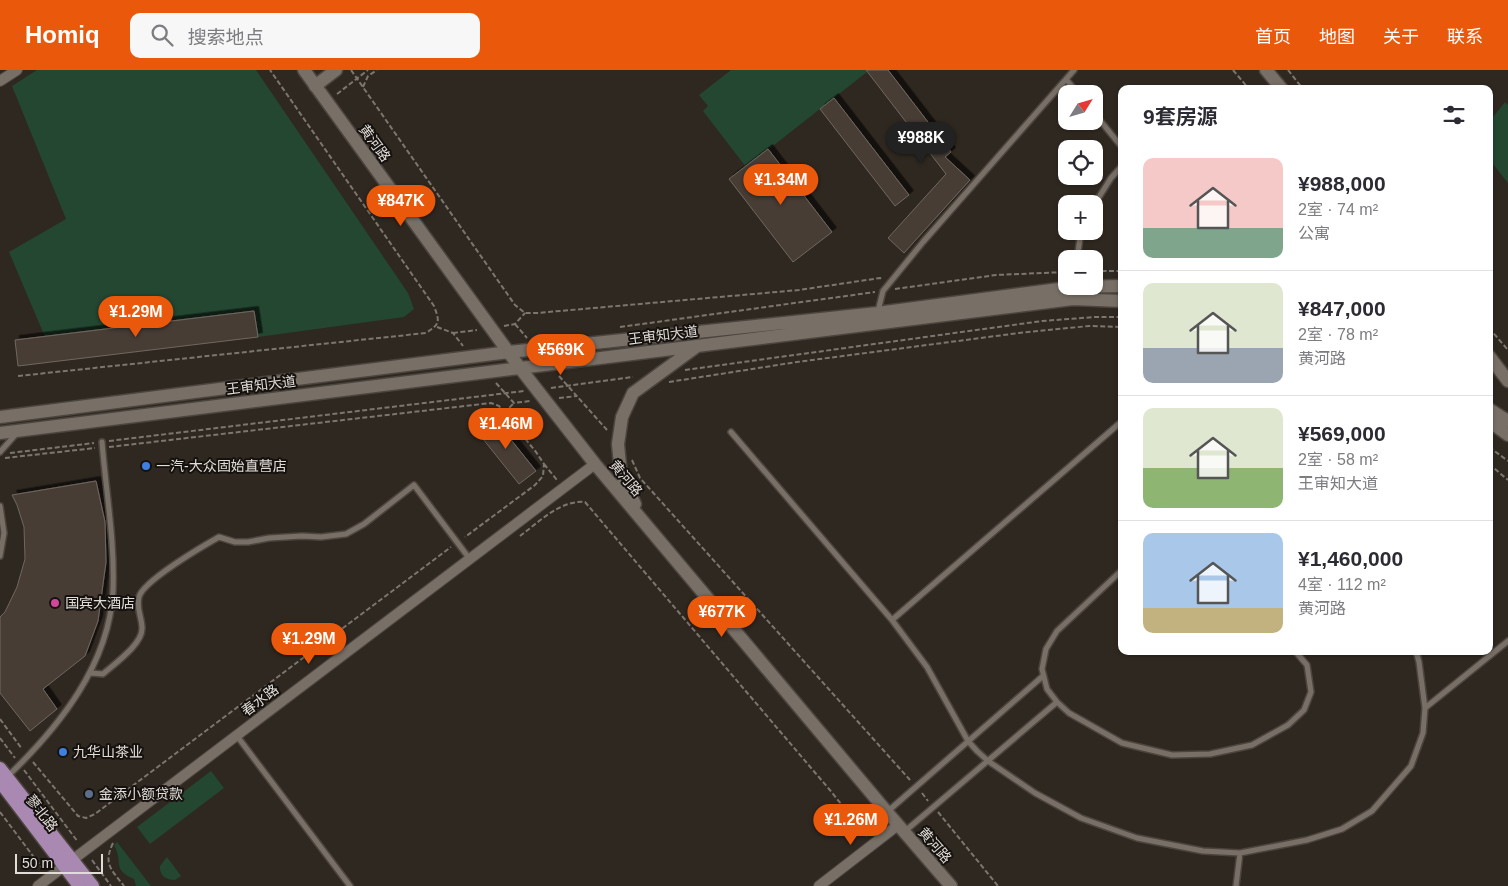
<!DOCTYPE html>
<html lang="zh">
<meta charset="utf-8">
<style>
:root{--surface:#fff;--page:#f7f7f7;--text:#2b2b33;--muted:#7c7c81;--line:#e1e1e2;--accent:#ea580c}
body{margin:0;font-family:Helvetica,"Noto Sans SC",sans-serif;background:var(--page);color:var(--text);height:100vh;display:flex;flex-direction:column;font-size:19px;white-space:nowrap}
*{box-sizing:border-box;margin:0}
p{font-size:16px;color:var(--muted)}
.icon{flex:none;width:28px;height:28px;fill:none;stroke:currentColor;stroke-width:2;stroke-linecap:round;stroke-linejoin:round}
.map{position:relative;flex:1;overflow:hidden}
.side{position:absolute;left:1118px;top:15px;width:375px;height:570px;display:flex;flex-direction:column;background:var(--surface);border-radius:10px;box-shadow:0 1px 4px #0004}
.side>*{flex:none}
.needle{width:32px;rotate:53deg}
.buttons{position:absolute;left:1058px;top:15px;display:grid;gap:10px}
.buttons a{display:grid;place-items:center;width:45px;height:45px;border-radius:10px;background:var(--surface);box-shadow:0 1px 4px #0004;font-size:25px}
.scale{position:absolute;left:15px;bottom:12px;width:88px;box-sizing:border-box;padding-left:5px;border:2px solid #e1dcd7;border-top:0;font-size:14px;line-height:18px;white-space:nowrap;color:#e1dcd7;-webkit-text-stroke:4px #15110e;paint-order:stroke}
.price{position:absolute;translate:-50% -42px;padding:0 11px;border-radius:18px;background:var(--accent);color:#fff;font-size:16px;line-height:32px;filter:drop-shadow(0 1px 2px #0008)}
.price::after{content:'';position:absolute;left:50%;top:30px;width:15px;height:11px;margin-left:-8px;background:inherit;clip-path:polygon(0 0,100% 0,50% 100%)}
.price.active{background:#222;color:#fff}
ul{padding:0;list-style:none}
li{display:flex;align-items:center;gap:15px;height:125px;padding:0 25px}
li+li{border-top:1px solid var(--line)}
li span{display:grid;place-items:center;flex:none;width:140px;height:100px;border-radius:10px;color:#555}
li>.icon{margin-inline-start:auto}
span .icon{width:60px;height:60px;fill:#fffc;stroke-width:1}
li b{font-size:21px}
h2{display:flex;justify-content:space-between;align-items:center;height:60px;padding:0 25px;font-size:21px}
header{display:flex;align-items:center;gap:30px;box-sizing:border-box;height:70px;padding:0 25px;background:var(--accent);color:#fff}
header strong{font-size:24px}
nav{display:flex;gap:28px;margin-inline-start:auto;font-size:18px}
.search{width:350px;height:45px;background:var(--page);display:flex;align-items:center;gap:12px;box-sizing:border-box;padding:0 18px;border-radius:10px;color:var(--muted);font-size:19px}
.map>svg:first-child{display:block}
.green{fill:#234731}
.building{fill:#463e36;stroke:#70685f;filter:url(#shadow)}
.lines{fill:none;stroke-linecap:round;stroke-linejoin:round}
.service-casing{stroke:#4c453f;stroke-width:8}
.minor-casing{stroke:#4c453f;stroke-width:12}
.tertiary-casing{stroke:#4c453f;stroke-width:15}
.secondary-casing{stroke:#4c453f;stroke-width:15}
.primary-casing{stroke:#4c453f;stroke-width:15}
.path{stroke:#7d7670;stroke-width:2;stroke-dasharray:5 2.5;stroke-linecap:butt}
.service{stroke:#786f66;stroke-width:5}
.minor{stroke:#786f66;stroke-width:10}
.tertiary{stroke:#786f66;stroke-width:12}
.secondary{stroke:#786f66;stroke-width:12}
.primary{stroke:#a989b2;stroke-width:12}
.shop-dot{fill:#3f7fe0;stroke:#15110e;stroke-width:2}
.hotel-dot{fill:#d1479c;stroke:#15110e;stroke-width:2}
.service-dot{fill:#5c6f8a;stroke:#15110e;stroke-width:2}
.labels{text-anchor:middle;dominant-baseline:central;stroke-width:4;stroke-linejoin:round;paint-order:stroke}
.street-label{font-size:14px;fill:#e1dcd7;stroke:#15110e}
.poi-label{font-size:14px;fill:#e1dcd7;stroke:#15110e;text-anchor:start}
</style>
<header>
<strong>Homiq</strong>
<div class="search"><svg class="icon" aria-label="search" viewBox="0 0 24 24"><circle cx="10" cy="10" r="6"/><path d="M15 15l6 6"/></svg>搜索地点</div>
<nav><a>首页</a><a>地图</a><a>关于</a><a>联系</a></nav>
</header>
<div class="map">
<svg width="1508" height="816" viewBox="0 0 1508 816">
<defs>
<filter id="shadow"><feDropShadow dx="4.5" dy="-4.5" stdDeviation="0" flood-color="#0009"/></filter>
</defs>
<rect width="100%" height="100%" fill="#2f2820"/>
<path class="green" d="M37 0H256L408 223 414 239 404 247 258 267 254 241 45 267 9 182 66 149 12 16Z
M731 0H866L867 2 746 97 703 41 708 36 699 25Z
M1505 32 1508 35V113L1489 89V52Z
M211 701 224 718 150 774 137 757Z
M117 772 151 816H136L134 809C111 799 124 793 114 775Z
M167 787 181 806 175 810C166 810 159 805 160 796Z"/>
<path class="building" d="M866 0H888L951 82 945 87 970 110 904 183 888 168 946 104Z
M834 28 909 125 895 136 820 39Z
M768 79 832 162 793 192 729 109Z
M254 241 258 267 18 296 15 270Z
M492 346 536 401 519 414 475 359Z
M96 411 105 452 106 492 98 551 85 586 43 619 57 639 30 661 0 623V547L5 542 17 517 25 489 24 457 17 435 12 425Z"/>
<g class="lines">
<defs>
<path id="service" d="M1066 9 1078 24
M1094 43 1121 76
M1094 135 1111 108 1121 97
M1077 189 1081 161
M878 241 883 221 923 172 1074 0
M1121 352 892 550 927 597 968 671 977 681 988 691 1035 723 1081 748 1137 768 1203 781 1240 783 1307 770 1342 759 1372 741 1411 696 1423 663 1425 638 1419 592 1416 581
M731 362 892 550
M0 382 16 364
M0 436 4 463 0 486
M1121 501 1057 561 1046 579 1042 599 1047 619 1057 632 1069 643 1122 673 1172 685 1210 684 1252 675 1288 655 1304 640 1311 622 1307 595 1295 581
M91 603 103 604C114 594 143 574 142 558 142 547 136 539 139 527 143 511 203 476 219 467L235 472H248L269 468 302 466 321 467 346 464 364 454 414 415 469 488
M1425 638 1508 571
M237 666 350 816
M8 706C59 657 109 595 113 521 115 471 106 422 102 372
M887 742 1043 606
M904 762 1057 632
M1236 816 1240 783"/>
<path id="minor" d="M0 11 17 0
M38 816 595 394
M819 816 898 755"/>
<path id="tertiary" d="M315 16 336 0"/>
<path id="secondary" d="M304 0 520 298 595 394 887 742 951 816
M1266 0 1282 19
M1489 286 1508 311
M1489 339 1508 351
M0 347 509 282 877 243 1074 217 1121 216
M1489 351 1508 365
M0 363 1073 229 1121 231
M635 434 621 405 618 374 622 347 633 323 696 277"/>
<path id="primary" d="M0 698 93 816
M0 712 79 816"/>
</defs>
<use href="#service" class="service-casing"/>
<use href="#minor" class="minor-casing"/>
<use href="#tertiary" class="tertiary-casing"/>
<use href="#secondary" class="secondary-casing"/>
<use href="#primary" class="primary-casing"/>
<path class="path" d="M351 0 515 235 525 243H537L799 220 880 208 883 209
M1233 0 1249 19
M1288 0 1303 19
M363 17 368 6 377 0
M337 24 368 0
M1094 201H1121
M895 219 996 205 1066 202
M515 254 527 268
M504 256 515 254 525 243
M437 257 453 263 463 276
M620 257 875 222
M1489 258 1508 280
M453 263 477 260
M685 300 1042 251 1095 247H1121
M18 306 426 263C440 254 440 252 434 236L270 0
M559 306 607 360
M669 312 797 292 1019 263 1089 256 1121 257
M496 313 514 333 530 331
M551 318 633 307
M559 328 577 326
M504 343 514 333
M109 371 524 321
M109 377 491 333 499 336 536 382 544 394 543 406 535 415 465 467
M1489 377 1508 391
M10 383 94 373
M5 388 95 378
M632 390 640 408 910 710
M544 394 557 410
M1489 394 1508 410
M520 466C539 452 560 430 585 432L829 719 867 766
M0 649 22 679
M0 668 15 688
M33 692 78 746 86 748 95 744 451 477
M24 700 78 772
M922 723 928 731
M0 742 42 798
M938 742 998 816
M113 773C103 794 111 799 124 816
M92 790 111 816"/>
<use href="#service" class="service"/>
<use href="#minor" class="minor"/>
<use href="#tertiary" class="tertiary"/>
<use href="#secondary" class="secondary"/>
<use href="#primary" class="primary"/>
</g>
<g class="shop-dot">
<circle cx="146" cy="396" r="5"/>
<circle cx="63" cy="682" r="5"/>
</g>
<circle class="hotel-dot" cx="55" cy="533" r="5"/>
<circle class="service-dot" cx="89" cy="724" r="5"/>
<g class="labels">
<g class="street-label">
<text transform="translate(375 73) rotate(54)">黄河路</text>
<text transform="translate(663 265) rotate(-7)">王审知大道</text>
<text transform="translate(261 315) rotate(-7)">王审知大道</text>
<text transform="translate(626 408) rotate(50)">黄河路</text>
<text transform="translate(260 630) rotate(-37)">春水路</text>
<text transform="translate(42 743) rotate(52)">蓼北路</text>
<text transform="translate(935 775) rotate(49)">黄河路</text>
</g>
<g class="poi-label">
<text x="156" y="396">一汽-大众固始直营店</text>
<text x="65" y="533">国宾大酒店</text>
<text x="73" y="682">九华山茶业</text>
<text x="99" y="724">金添小额贷款</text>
</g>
</g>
</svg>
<div class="buttons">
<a><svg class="needle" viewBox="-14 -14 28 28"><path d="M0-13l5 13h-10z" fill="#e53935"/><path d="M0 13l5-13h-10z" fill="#7c7c81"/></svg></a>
<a><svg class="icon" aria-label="locate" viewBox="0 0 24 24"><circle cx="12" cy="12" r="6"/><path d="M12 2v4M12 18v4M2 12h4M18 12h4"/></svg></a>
<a>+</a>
<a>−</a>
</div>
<div class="scale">50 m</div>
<b class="price active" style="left:921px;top:94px">¥988K</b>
<b class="price" style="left:781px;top:136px">¥1.34M</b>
<b class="price" style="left:401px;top:157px">¥847K</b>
<b class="price" style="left:136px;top:268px">¥1.29M</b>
<b class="price" style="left:561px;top:306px">¥569K</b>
<b class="price" style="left:506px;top:380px">¥1.46M</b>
<b class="price" style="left:722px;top:568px">¥677K</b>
<b class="price" style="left:309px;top:595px">¥1.29M</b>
<b class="price" style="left:851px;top:776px">¥1.26M</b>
<section class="side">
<h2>9套房源<svg class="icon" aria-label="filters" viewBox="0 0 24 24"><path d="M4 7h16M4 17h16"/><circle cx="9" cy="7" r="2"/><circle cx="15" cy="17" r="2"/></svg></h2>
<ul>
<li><span style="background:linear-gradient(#f6c9c9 70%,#7fa58c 0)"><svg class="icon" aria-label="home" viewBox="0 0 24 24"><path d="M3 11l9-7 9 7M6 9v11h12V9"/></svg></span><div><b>¥988,000</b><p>2室 · 74 m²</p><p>公寓</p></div></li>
<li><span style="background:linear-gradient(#dfe7d0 65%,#9aa5b1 0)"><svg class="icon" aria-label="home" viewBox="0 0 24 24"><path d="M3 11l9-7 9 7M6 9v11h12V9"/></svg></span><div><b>¥847,000</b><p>2室 · 78 m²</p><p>黄河路</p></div></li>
<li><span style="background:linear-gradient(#dfe7d0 60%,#8fb573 0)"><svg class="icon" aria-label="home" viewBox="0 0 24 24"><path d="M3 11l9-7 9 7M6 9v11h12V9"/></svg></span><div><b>¥569,000</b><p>2室 · 58 m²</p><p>王审知大道</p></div></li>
<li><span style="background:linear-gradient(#a9c7e8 75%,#c2b280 0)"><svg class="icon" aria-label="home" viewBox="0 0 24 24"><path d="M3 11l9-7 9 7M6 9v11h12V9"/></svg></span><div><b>¥1,460,000</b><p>4室 · 112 m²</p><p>黄河路</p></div></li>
</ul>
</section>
</div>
